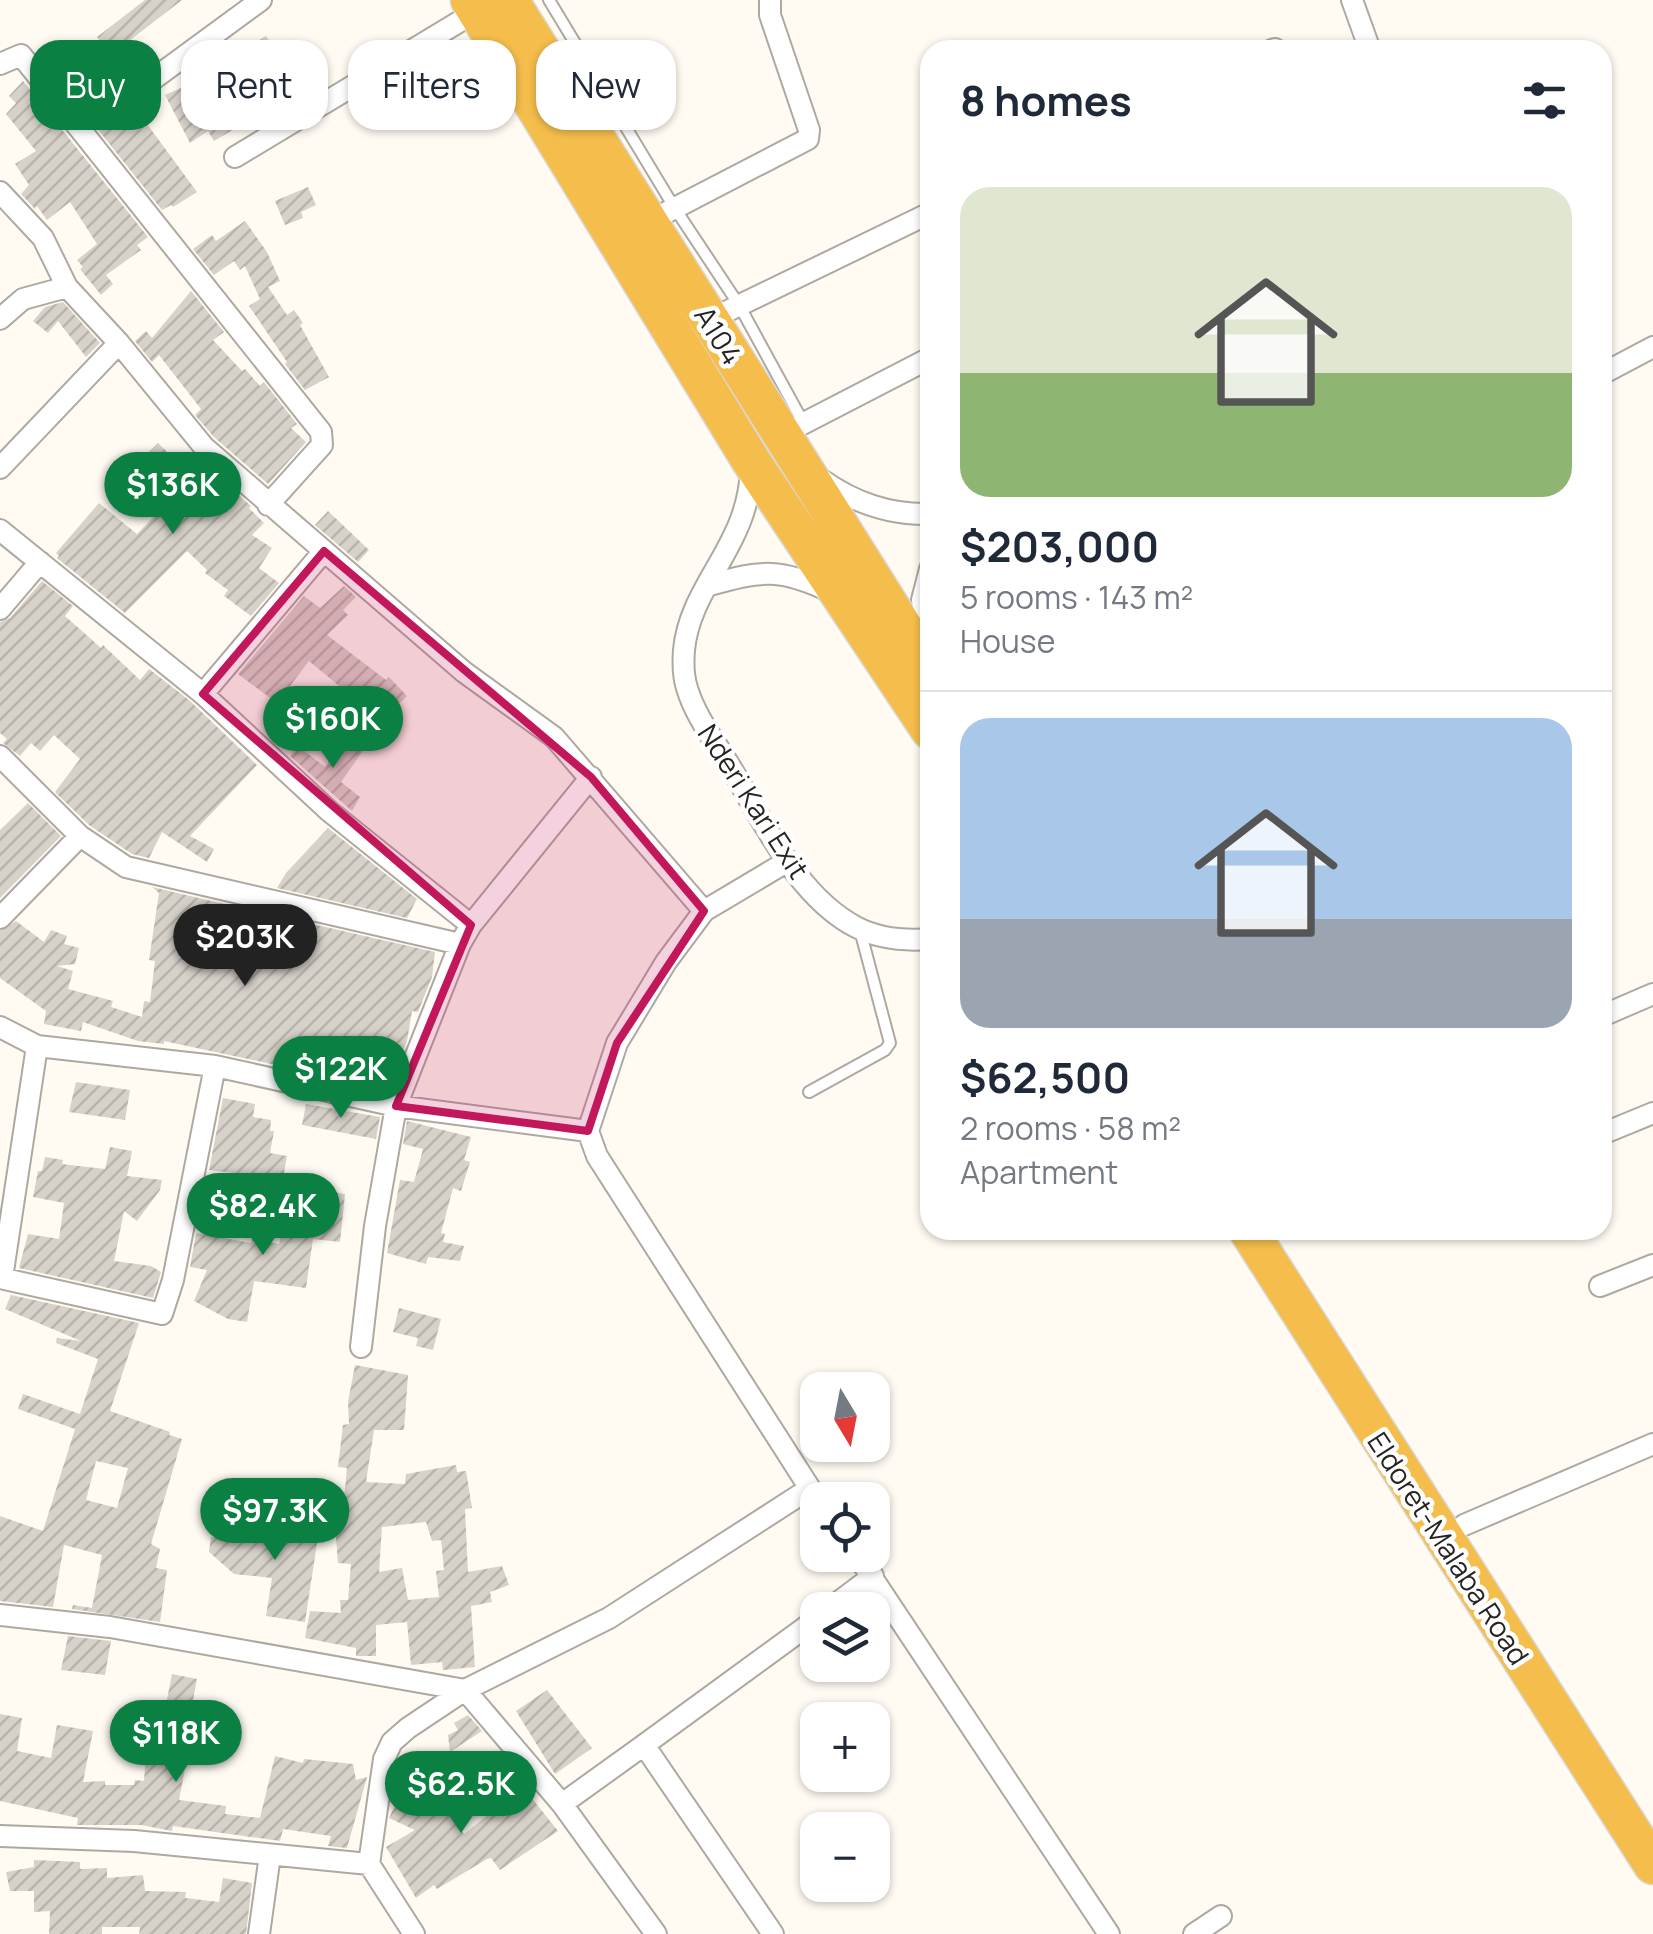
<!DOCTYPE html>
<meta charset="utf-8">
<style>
:root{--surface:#fff;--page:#f6f6f7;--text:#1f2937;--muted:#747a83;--line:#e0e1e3;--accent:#0b8043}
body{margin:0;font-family:Manrope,sans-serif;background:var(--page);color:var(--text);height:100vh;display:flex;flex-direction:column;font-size:38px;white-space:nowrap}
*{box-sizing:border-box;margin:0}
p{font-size:32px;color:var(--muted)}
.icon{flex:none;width:55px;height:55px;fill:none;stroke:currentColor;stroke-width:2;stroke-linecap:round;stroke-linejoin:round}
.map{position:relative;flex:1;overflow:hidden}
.panel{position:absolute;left:920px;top:40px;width:692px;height:1200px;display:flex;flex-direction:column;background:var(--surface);border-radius:30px;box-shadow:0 2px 8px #0004}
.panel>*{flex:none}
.top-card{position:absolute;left:30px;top:40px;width:740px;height:90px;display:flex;gap:20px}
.needle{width:65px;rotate:170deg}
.buttons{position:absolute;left:800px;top:1372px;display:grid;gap:20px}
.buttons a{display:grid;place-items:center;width:90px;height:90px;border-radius:20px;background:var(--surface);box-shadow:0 2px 8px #0004;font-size:50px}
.price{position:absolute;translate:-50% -85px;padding:0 22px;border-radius:35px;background:var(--accent);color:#fff;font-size:32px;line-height:65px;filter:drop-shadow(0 2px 5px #0008)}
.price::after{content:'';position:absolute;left:50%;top:60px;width:30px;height:22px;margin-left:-15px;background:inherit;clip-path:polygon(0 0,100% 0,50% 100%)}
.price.active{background:#222;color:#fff}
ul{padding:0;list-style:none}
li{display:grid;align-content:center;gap:20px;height:530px;padding:0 40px}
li+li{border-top:2px solid var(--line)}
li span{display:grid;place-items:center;height:310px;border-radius:30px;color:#555}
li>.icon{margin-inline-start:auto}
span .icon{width:180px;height:180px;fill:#fffc;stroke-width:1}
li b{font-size:42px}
h2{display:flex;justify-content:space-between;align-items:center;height:120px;padding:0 40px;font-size:42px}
.chip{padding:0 35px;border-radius:30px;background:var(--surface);box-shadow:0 2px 8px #0004;font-size:35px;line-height:90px}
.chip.active{background:var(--accent);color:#fff}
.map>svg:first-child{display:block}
.building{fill:url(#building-hatch);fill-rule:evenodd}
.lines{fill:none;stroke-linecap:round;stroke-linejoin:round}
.lane-casing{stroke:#aea9a0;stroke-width:14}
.street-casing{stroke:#aea9a0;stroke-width:24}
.highway-casing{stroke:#d8d8d7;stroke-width:41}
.lane{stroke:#fff;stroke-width:10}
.street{stroke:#fff;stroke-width:20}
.highway{stroke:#f5be4c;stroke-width:38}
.marked{fill:#c2185b;fill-opacity:0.2;stroke:#c2185b;stroke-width:8;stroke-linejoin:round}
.labels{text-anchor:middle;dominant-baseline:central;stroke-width:9;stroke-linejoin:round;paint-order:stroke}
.street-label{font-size:28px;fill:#262421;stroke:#fff}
</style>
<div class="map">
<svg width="1653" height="1934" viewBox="0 0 1653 1934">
<defs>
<pattern id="building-hatch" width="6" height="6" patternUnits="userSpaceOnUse" patternTransform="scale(2.5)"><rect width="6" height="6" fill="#d7d2c9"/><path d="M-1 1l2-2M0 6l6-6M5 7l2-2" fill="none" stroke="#b8b4ac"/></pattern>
</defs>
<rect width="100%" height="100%" fill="#fffbf3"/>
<path class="building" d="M145 0H182L111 55 97 37Z
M266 36 281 58 244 83 229 60Z
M108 71 197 192 173 207 171 205 162 210 73 98Z
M201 79 236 128 214 141 208 131 190 143 165 95Z
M23 81 148 237 137 245 141 250 106 275 113 284 101 295 80 269 83 267 77 260 97 244 70 202 47 220 37 206 35 209 21 194 29 185 15 164 36 151 6 114 16 103 9 96Z
M308 187 316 205 301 212 303 218 285 225 275 201Z
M245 221 267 252 280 281 268 287 287 315 294 310 303 323 300 325 329 377 305 390 285 364 287 362 249 306 260 299 245 266 240 270 234 261 214 275 193 249 212 235 216 241Z
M191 291 224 332 213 340 242 371 245 369 260 386 264 382 297 424 291 428 306 442 268 484 214 437 195 415 201 409 159 355 152 362 135 341 146 331 152 338Z
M63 302 100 343 86 357 58 321 48 333 33 321 45 307Z
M158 443 193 477 204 465 251 506 249 508 264 523 252 535 272 548 259 568 279 583 251 616 224 596 228 590 205 573 207 570 187 551 125 613 57 558 59 556 56 553 99 503 137 534 158 512 122 479Z
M328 511 369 550 358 562 315 525Z
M42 581 73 606 65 616 101 648 103 645 140 680 149 669 189 700 257 765 190 836 214 849 207 862 162 832 149 858 132 854 89 825 55 792 80 759 54 735 40 751 31 743 20 756 3 743 7 739 0 733V622L10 618Z
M344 586 356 597 343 610 348 615 327 635 386 680 389 677 407 696 376 725 358 706 361 704 309 661 277 703 238 674 304 596 320 608Z
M351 739 362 746V752L341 782 360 797 352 811 290 756 298 746 325 767 341 744 345 747Z
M28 803 61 836 0 898V830Z
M328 828 417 899 407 918 277 888 286 873Z
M152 887 241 908 238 924 273 929 277 916 435 952 432 977 418 1012 412 1011 407 1041 394 1073 383 1072V1078L329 1073 328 1076 164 1041V1044L138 1041 83 1022 81 1031 44 1024 46 1011 0 978V931L16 921 44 942 51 930 67 936 64 944 79 948 75 964 57 966 73 971 68 989 113 1001 111 1007 142 1017 144 1001 150 1002 155 961 149 960 159 893Z
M76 1082 130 1090 125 1120 69 1112Z
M223 1098 255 1104 253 1117 271 1120 270 1131H274L270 1153 287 1156 280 1194 247 1188 249 1175 209 1170Z
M306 1104 380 1117 376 1139 302 1125Z
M407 1121 471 1137 464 1160 470 1162 461 1191 453 1188 441 1233 445 1234 443 1242 464 1246 460 1261 428 1257 426 1264 387 1253 400 1180 414 1182 423 1149 403 1144Z
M110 1147 132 1151 127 1176 162 1180 160 1190 137 1221 124 1211 114 1261 151 1266 161 1272 153 1298 19 1268 28 1234 59 1239 64 1203 33 1197 38 1171H42L45 1157 63 1160 62 1164 105 1169Z
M331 1192 345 1194 340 1242 313 1239 306 1288 254 1281 247 1322 228 1319 194 1301 207 1270 190 1267 196 1233 251 1243 252 1239 279 1244 289 1200 329 1206Z
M11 1295 139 1323 110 1411 170 1432 169 1435 182 1439 151 1544 160 1549 156 1568 167 1570 160 1622 72 1609 73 1605 92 1608 102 1555 64 1545 53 1607 0 1601V1516L43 1531 75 1429 18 1409 23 1394 80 1414 98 1359 56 1343 57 1338 81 1341 5 1309ZM96 1461 128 1468 117 1508 86 1500Z
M399 1308 441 1319 433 1350 416 1346 418 1338 393 1332Z
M355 1365 408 1375 404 1430H374L366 1482 405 1484 406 1474 456 1465 457 1472 466 1471 472 1508 465 1509 468 1572 502 1566 509 1585 490 1592 492 1602 471 1606 475 1667 443 1670 442 1662 411 1665 407 1622 376 1625V1656H356V1648L305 1638 310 1611 341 1613 340 1600H348L351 1564 338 1563 334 1512H337L338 1498H344L347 1468 338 1467 343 1425 349 1424 348 1402ZM426 1522 432 1541 441 1540 444 1570 436 1571 439 1597 408 1600 402 1568 379 1572 382 1527Z
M257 1515 319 1530 305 1622 266 1616 272 1578 234 1574 209 1552 211 1537 250 1542Z
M68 1636 111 1641 105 1675 61 1670Z
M172 1674 197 1679 183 1753H188L179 1800 226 1806 225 1814 260 1818 275 1756 303 1763 304 1759 353 1764 356 1780 367 1777 347 1848 328 1846 331 1836 283 1829 280 1841 173 1826 172 1831 141 1825H77L78 1818 0 1801V1714L22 1718 17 1751 51 1758 57 1725 93 1731 83 1782 105 1781V1785H134L135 1780 144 1781 147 1739 159 1740Z
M547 1690 592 1748 555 1774 516 1711Z
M468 1715 482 1731 450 1752 448 1735 458 1730 454 1723Z
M409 1776 436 1789 464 1834 523 1787 558 1831 500 1870 491 1858 487 1859 437 1889 434 1885 416 1898 386 1847 415 1830 389 1818Z
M34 1860 80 1862V1869L107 1868V1878L143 1875 145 1891 186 1892 185 1898 219 1902 223 1878 252 1883 246 1934H139L140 1927H102V1934H49L50 1911 34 1912V1891H10L6 1872 34 1867Z"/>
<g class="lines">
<defs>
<path id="lane" d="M549 0 674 207 739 305 803 422
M809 1092 885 1050 890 1043 860 930"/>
<path id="street" d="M1352 0 1370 50
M1272 50 1275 49
M0 64 21 55 321 432 322 445 268 505
M148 83 261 0
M235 157 477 11
M0 192 43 238 67 287 119 343 204 447 464 672 554 737 704 911
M648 222 808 139 809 130 770 15V0
M0 319 23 299 67 287
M709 320 930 213
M1602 374 1653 347
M781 435 930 358
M751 467C750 545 690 584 684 650 683 663 683 676 687 688 695 716 716 743 731 768 764 822 797 896 856 927 879 939 905 941 930 939
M0 468 119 343
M822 480C855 503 889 515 930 514
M0 530 203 694 329 811 471 925
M710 585C762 570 781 568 831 592
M0 609 40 562
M929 650 922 600 930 569
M203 694 324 551
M0 756 80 836 0 918
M80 836 126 867 460 944
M788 861 704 911 666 962 617 1043 588 1131 597 1156 818 1501
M1602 1016 1653 994
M0 1027 37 1046 215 1066 396 1106 588 1131
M1602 1134 1653 1113
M0 1278 162 1314 173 1280 215 1066
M2 1278 37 1046
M1600 1286 1653 1265
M361 1347 375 1226 396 1106 460 944 471 925 591 777
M1464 1525 1653 1444
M857 1555 1109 1934
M828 1610 873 1576
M0 1615 110 1627 465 1690 562 1804 656 1934
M562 1804 644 1745
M0 1836 134 1841 369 1864
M259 1934 270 1855
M414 1934 369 1864 384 1759 392 1742 408 1728 465 1690 609 1618 809 1489
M773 1934 644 1745 818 1618
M1194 1934 1221 1916"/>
<path id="highway" d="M470 0 751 461 930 730
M509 0 930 670
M1248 1230 1653 1865"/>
</defs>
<use href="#lane" class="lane-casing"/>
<use href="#street" class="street-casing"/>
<use href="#highway" class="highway-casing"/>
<use href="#lane" class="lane"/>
<use href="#street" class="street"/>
<use href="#highway" class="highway"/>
</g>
<path class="marked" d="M324 551 591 777 704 911 617 1043 588 1131 396 1106 471 925 203 694Z"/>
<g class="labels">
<g class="street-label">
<text transform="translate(719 335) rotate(58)">A104</text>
<text transform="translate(754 801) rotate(57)">Nderi Kari Exit</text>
<text transform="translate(1449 1548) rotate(57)">Eldoret-Malaba Road</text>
</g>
</g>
</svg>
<div class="buttons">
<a><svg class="needle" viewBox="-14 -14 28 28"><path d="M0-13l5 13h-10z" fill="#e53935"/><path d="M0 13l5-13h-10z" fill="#747a83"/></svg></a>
<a><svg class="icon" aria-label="locate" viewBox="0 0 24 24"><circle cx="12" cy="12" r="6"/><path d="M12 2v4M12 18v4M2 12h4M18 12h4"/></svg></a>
<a><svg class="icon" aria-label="layers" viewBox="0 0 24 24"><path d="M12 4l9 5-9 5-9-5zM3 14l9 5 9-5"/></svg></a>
<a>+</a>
<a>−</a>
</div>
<b class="price" style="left:173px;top:537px">$136K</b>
<b class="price" style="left:333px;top:771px">$160K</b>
<b class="price active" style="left:245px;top:989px">$203K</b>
<b class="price" style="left:341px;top:1121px">$122K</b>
<b class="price" style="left:263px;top:1258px">$82.4K</b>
<b class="price" style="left:275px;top:1563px">$97.3K</b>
<b class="price" style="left:176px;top:1785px">$118K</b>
<b class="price" style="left:461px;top:1836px">$62.5K</b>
<div class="top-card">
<a class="chip active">Buy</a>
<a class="chip">Rent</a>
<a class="chip">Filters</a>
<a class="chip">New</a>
</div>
<section class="panel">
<h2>8 homes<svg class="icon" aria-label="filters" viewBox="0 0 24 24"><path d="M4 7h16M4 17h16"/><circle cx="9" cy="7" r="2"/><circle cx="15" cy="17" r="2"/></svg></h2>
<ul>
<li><span style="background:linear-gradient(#dfe7d0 60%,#8fb573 0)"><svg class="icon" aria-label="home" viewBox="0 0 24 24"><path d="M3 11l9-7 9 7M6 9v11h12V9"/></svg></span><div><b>$203,000</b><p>5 rooms · 143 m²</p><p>House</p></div></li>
<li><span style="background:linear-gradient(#a9c7e8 65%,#9aa5b1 0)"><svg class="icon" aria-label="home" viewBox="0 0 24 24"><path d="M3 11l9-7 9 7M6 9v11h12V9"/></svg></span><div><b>$62,500</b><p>2 rooms · 58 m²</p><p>Apartment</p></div></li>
</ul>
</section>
</div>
